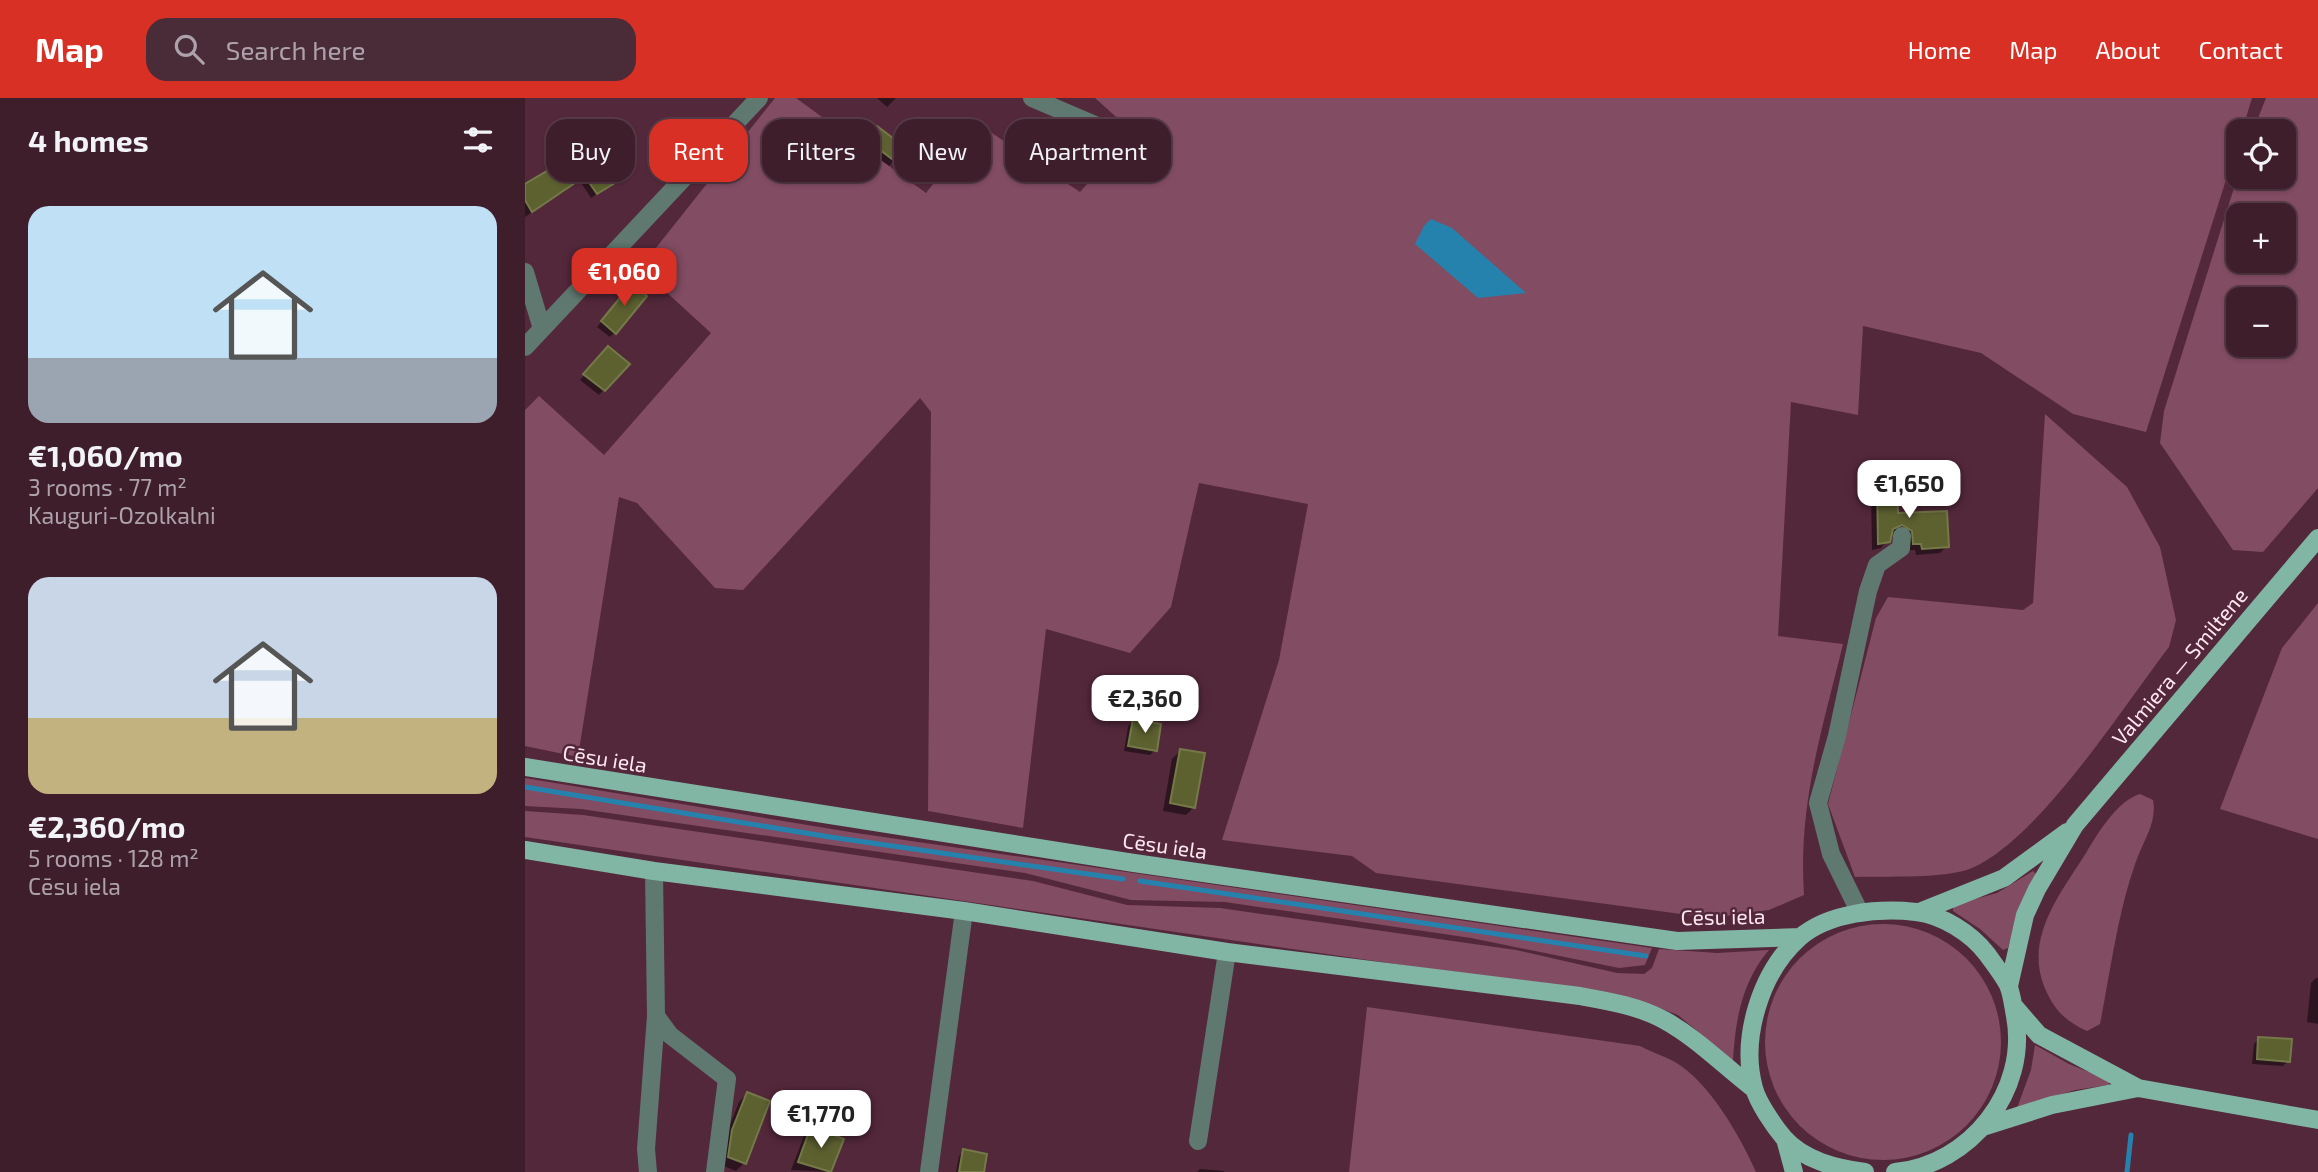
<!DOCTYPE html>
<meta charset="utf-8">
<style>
:root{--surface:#3f1e2c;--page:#4a2b38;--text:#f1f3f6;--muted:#ada2a9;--line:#583c48;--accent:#d93025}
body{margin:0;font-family:"Exo 2",sans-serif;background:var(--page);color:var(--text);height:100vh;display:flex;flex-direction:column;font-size:26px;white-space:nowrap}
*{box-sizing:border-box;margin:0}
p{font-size:23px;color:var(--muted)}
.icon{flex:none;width:38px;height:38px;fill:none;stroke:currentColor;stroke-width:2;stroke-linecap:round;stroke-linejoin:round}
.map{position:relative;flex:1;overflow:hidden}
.drawer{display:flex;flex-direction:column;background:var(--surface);width:525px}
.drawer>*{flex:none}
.top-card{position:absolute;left:21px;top:21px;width:665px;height:63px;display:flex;gap:14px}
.buttons{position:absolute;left:1701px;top:21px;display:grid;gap:14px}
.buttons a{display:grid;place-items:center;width:70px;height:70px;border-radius:14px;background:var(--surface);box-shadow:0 2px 5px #0004,0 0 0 2px var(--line);font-size:35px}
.price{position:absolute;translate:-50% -60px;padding:0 16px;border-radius:14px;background:#fff;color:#222;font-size:23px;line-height:46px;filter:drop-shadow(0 2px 4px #0008)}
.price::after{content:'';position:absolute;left:50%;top:42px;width:21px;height:16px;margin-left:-10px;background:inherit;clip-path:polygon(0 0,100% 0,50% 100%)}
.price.on{background:var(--accent);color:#fff}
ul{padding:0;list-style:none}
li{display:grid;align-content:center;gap:14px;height:371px;padding:0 28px}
li span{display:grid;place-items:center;height:217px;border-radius:21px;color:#555}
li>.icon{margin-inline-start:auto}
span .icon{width:126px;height:126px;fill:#fffc;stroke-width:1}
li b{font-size:30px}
h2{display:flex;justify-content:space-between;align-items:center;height:84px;padding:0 28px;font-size:30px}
.pill{padding:0 24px;border-radius:21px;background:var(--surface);box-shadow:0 2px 5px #0004,0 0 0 2px var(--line);font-size:24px;line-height:63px}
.pill.on{background:var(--accent);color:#fff}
header{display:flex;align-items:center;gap:42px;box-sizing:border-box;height:98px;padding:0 35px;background:var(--accent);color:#fff}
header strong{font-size:33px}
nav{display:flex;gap:38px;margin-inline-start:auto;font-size:24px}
.search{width:490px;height:63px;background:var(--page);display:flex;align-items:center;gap:18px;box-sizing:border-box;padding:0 24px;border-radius:21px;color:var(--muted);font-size:26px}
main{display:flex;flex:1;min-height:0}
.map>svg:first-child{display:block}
.green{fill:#824c63;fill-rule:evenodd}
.water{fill:#2482ad}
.shadow{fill:#0007}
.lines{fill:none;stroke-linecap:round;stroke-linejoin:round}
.stream{stroke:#2482ad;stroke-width:5}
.building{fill:#5d6130;stroke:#747948;stroke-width:2}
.minor{stroke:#5f7870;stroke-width:18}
.major{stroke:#81b6a5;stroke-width:18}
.labels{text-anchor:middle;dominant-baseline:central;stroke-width:5;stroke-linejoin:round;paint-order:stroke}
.street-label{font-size:21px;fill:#fee7ef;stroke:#54283b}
</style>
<header>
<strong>Map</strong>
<div class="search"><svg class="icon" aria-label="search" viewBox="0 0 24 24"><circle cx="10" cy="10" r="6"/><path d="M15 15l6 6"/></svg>Search here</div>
<nav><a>Home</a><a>Map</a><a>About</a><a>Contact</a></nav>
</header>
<main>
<section class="drawer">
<h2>4 homes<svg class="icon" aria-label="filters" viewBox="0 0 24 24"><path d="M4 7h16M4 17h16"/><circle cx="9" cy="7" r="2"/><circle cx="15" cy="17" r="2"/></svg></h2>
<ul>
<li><span style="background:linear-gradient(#bfe0f5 70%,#9aa5b1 0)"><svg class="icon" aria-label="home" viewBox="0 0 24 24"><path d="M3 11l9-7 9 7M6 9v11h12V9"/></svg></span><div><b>€1,060/mo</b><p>3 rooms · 77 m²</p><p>Kauguri-Ozolkalni</p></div></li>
<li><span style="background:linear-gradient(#c9d6e8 65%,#c2b280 0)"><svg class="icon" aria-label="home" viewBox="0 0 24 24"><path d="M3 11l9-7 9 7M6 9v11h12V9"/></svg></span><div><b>€2,360/mo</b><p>5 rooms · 128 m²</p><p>Cēsu iela</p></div></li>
</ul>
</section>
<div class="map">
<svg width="1793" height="1074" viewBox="0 0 1793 1074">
<rect width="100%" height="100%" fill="#54283b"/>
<path class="green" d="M250 0H271L401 95 455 27 555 94 608 34 570 0H1727L1717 33H1713V44L1621 334 1548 316 1456 255 1338 228 1333 317 1266 304 1253 538 1318 546C1297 633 1273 705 1279 797L1244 812 1186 820 851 775 827 758 697 742 754 562 783 406 674 385 646 509 605 555 521 531 498 730 403 713 406 314 395 300 218 492 190 490 112 405 94 399 53 659 0 648V312L14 298 79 357 186 235 115 170Z
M1741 0H1793V390L1738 454 1708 452 1635 345 1639 313 1713 77 1759 79V33H1728ZM1713 117H1759V163H1713ZM1713 201H1759V247H1713Z
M1520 316 1602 389 1635 449 1651 522 1644 549C1598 609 1514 741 1447 770 1421 781 1360 778 1330 779L1303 706 1351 520 1363 499 1498 512 1508 505Z
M1793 505V741L1695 711 1757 550Z
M0 680 331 735 1127 850 1120 867 1094 870 946 840 700 804 606 802 500 775 56 711 0 708Z
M1615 696 1628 702C1632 722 1621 739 1613 758 1593 811 1586 871 1575 926L1562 933C1540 923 1528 911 1519 888 1500 839 1535 796 1561 755 1573 735 1592 703 1615 696Z
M0 713 58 717 508 783 602 807 695 810 991 852 1092 875 1119 876 1127 870 1134 851 1192 855 1244 852C1217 883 1210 923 1208 963L1153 917 1110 901 0 739Z
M1508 773 1512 777 1494 812 1483 850 1478 852 1455 831 1428 813V807L1472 795Z
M1240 944a118 118 0 1 1 236 0a118 118 0 1 1-236 0Z
M842 909 1115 948C1126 954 1139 958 1150 964 1185 985 1215 1038 1231 1074H824Z
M1510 947 1544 966 1584 982V987L1550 992 1492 1010 1506 972Z"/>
<path class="water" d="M906 121 927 130 1001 195 953 200 890 146 899 128Z"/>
<path class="shadow" d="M352 0H371L362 9Z
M552 35 575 47 550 85 528 73Z
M347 36 379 51 364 68 338 48Z
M58 75 88 84 66 100 53 80Z
M48 85 40 93 0 119V88Z
M102 193 90 234 85 239 72 229Z
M83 251 102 266 74 297 55 282Z
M1352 385 1371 417 1422 448 1415 455 1391 457 1390 452H1382L1381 439 1370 433 1356 450 1347 452 1346 392Z
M608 623 630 652 625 657 599 653 603 628Z
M655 653 669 709 661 717 638 713 647 661Z
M1791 880H1793V926L1782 924 1786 885Z
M1734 940 1763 963 1758 968 1727 966 1729 946Z
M222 996 219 1065 211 1073 196 1067 199 1042 214 1004Z
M287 1030 316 1042 304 1074 266 1072 279 1038Z
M439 1053 457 1074H431L434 1058Z
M675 1071 699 1073V1074H672Z"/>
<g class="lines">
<path class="stream" d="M0 689 305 739 598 781
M615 783 1121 858
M1602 1074 1606 1037"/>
</g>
<path class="building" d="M352 28 381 50 371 64 342 42Z
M552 33 578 47 557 81 532 68Z
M76 62 90 85 72 96 57 74Z
M39 63 50 85 7 114 0 102V86Z
M107 185 122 198 91 236 76 223Z
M83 248 105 266 80 293 58 276Z
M1372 381 1373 415 1422 413 1424 449 1397 451 1396 446H1388L1387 433 1377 427 1368 431 1365 444 1353 446 1352 383Z
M608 621 636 626 632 653 603 648Z
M655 651 680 655 670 710 645 705Z
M1733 939 1767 941 1765 964 1732 961Z
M222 994 245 1003 221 1066 203 1059 207 1032Z
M286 1028 319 1041 306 1074 273 1064Z
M438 1051 462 1056 459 1074H434Z"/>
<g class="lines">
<path class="minor" d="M507 0 577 30
M0 174 17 231
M0 249 234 0
M1335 815 1306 756 1293 705 1312 638 1343 493 1352 467 1376 450 1377 438
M131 918 145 937 202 981 190 1074
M673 1043 702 854
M123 1074 121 1051 131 918 129 773
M404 1074 439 813"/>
<path class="major" d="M0 669 609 765 1152 843 1275 839
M0 752 129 773 439 813 702 854 1055 898C1083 903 1113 908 1139 922 1172 940 1199 968 1229 991
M1394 814 1479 780 1542 734
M1484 888 1500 817 1512 791 1550 727 1793 440
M1488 907 1514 937 1613 990 1793 1022
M1458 1029 1527 1007 1613 990
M1260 1041 1269 1074
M1340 1074C1312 1070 1279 1063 1259 1040 1249 1028 1233 1005 1229 990 1215 940 1236 874 1274 840 1304 814 1354 810 1391 814 1417 817 1446 835 1462 856 1469 866 1477 876 1483 887 1487 896 1488 908 1490 918 1504 993 1445 1067 1370 1074"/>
</g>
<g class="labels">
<g class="street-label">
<text transform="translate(1654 568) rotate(-50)">Valmiera — Smiltene</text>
<text transform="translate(80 660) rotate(9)">Cēsu iela</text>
<text transform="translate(640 747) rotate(8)">Cēsu iela</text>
<text transform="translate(1198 818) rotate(-1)">Cēsu iela</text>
</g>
</g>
</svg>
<div class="buttons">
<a><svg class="icon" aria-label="locate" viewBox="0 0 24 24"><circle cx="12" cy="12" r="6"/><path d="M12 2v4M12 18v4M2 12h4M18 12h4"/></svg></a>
<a>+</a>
<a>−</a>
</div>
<b class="price on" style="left:99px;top:210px">€1,060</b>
<b class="price" style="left:1384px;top:422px">€1,650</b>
<b class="price" style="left:620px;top:637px">€2,360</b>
<b class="price" style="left:296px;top:1052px">€1,770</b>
<div class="top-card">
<a class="pill">Buy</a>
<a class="pill on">Rent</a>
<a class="pill">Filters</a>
<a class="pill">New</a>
<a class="pill">Apartment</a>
</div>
</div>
</main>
